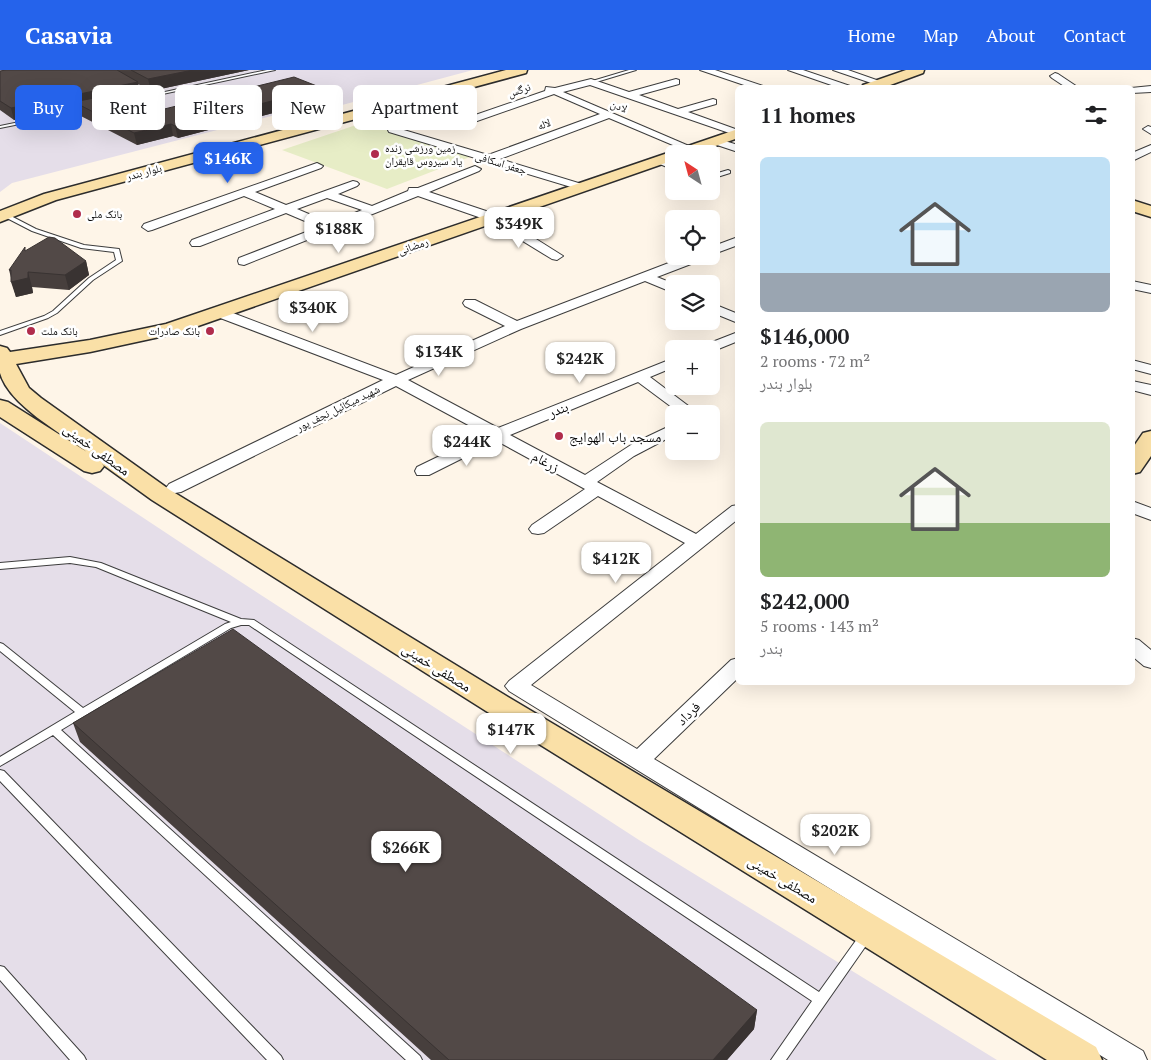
<!DOCTYPE html>
<meta charset="utf-8">
<style>
:root{--surface:#fff;--page:#f6f6f6;--text:#202124;--muted:#757577;--accent:#2563eb}
body{margin:0;font-family:"PT Serif","Noto Naskh Arabic",serif;background:var(--page);color:var(--text);height:100vh;display:flex;flex-direction:column;font-size:19px;white-space:nowrap}
*{box-sizing:border-box;margin:0}
p{font-size:16px;color:var(--muted)}
.icon{flex:none;width:28px;height:28px;fill:none;stroke:currentColor;stroke-width:2;stroke-linecap:round;stroke-linejoin:round}
.map{position:relative;flex:1;overflow:hidden}
.sheet{position:absolute;left:735px;top:15px;width:400px;height:600px;display:flex;flex-direction:column;background:var(--surface);border-radius:8px;box-shadow:0 5px 20px #0002}
.sheet>*{flex:none}
.banner{position:absolute;left:15px;top:15px;width:475px;height:45px;display:flex;gap:10px}
.needle{width:32px;rotate:324deg}
.tools{position:absolute;left:665px;top:75px;display:grid;gap:10px}
.tools a{display:grid;place-items:center;width:55px;height:55px;border-radius:8px;background:var(--surface);box-shadow:0 5px 20px #0002;font-size:25px}
.price{position:absolute;translate:-50% -42px;padding:0 11px;border-radius:10px;background:#fff;color:#222;font-size:16px;line-height:32px;filter:drop-shadow(0 1px 2px #0008)}
.price::after{content:'';position:absolute;left:50%;top:30px;width:15px;height:11px;margin-left:-8px;background:inherit;clip-path:polygon(0 0,100% 0,50% 100%)}
.price.active{background:var(--accent);color:#fff}
ul{padding:0;list-style:none}
li{display:grid;align-content:center;gap:10px;height:265px;padding:0 25px}
li span{display:grid;place-items:center;height:155px;border-radius:8px;color:#555}
li>.icon{margin-inline-start:auto}
span .icon{width:90px;height:90px;fill:#fffc;stroke-width:1}
li b{font-size:21px}
h2{display:flex;justify-content:space-between;align-items:center;height:60px;padding:0 25px;font-size:21px}
.tag{padding:0 18px;border-radius:8px;background:var(--surface);box-shadow:0 5px 20px #0002;font-size:18px;line-height:45px}
.tag.active{background:var(--accent);color:#fff}
header{display:flex;align-items:center;gap:30px;box-sizing:border-box;height:70px;padding:0 25px;background:var(--accent);color:#fff}
header strong{font-size:24px}
nav{display:flex;gap:28px;margin-inline-start:auto;font-size:18px}
.map>svg:first-child{display:block}
.industrial{fill:#e5dee9}
.pitch{fill:#e7edc6}
.lines{fill:none;stroke-linecap:round;stroke-linejoin:round}
.lane-casing{stroke:#3d3d3d;stroke-width:2}
.street-casing{stroke:#3d3d3d;stroke-width:2}
.secondary-casing{stroke:#2c2c2c;stroke-width:3}
.lane{fill:#fff;fill-rule:evenodd}
.street{fill:#fff;fill-rule:evenodd}
.secondary{fill:#fae0a7;fill-rule:evenodd}
.wall{fill:#473f3d}
.shaded-wall{fill:#393332}
.building{fill:#524947;stroke:#393332}
.poi-dot{fill:#b02c4c;stroke:#fff;stroke-width:2}
.labels{text-anchor:middle;dominant-baseline:central;stroke-width:5;stroke-linejoin:round;paint-order:stroke}
.far-street-label{font-size:11px;fill:#0a0a0a;stroke:#fff}
.far-poi-label{font-size:11px;fill:#0a0a0a;stroke:#fff;text-anchor:start}
.street-label{font-size:14px;fill:#0a0a0a;stroke:#fff}
.poi-label{font-size:14px;fill:#0a0a0a;stroke:#fff;text-anchor:start}
</style>
<header>
<strong>Casavia</strong>
<nav><a>Home</a><a>Map</a><a>About</a><a>Contact</a></nav>
</header>
<div class="map">
<svg width="1151" height="990" viewBox="0 0 1151 990">
<rect width="100%" height="100%" fill="#fef5e8"/>
<path class="industrial" d="M0 0H473L331 38 314 35 12 113 0 122Z
M0 353 204 488 639 770 997 990H0Z"/>
<path class="pitch" d="M365 52 470 87 387 119 282 80Z"/>
<g class="lines">
<defs>
<path id="lane" d="M267 0H275L102 37 100 36Z
M629 0H636L593 13 589 12Z
M87 38H89V40L0 58V56Z
M728 100 730 101V103L711 109V105Z
M3 144H7L36 159 84 175 119 179 122 191 93 210 57 243 48 248 0 265V261L44 246 53 241 89 208 116 190 114 182 81 178 32 161 3 146Z
M70 487 101 493 241 549 254 550 819 922 857 869 861 868 865 869 867 873 865 877 786 990H771L812 931 249 555H241L231 558 61 660 420 986 422 990H406L53 665 0 696V687L75 642 0 581V573L3 574 83 638 225 554 231 552 96 497 70 493 0 499V493Z
M0 700 4 701 281 986 283 990H267L0 711Z
M0 896 4 897 84 986 86 990H70L0 910Z"/>
<path id="street" d="M700 0H715L769 18H753Z
M788 0H803L856 18H840Z
M833 0H848L885 13 880 16 877 15Z
M1055 3 1058 4 1079 18H1067L1052 8 1050 6Z
M591 9 629 22 676 9 679 10V14L639 25 678 39 713 29 716 30V34L688 42 738 60V66L590 15 563 22 696 79 695 81H687L609 48 500 89 585 115 587 117 585 119 581 120 389 62 388 60 393 57 397 58 488 85 600 44 554 24 460 57H452V53L545 21 546 17 555 18Z
M1151 16V22L1132 23V18H1131Z
M1148 56 1151 57V64L1143 59Z
M715 68 738 75V82L711 73 710 71Z
M1151 75V82L1132 91V83Z
M659 87 674 93V100L655 92 654 90Z
M317 93 323 96 321 98 255 122 286 135 353 111 357 112 359 114 357 116 338 124 372 136 408 121 409 118H418L475 96 481 99 479 101 429 122 498 145 563 186 557 190 552 189 490 151 418 126 244 195 239 194 238 191 239 188 319 157 286 143 200 176H192L190 173 192 170 275 139 244 126 152 160 148 161 142 157 144 154ZM327 128 362 140 330 153 297 139Z
M738 167V175L711 185V177Z
M687 186H705L704 189 657 207 674 214V223L645 211 521 259 408 310 498 358 674 288V297L650 307 699 344H681L638 312 510 365 585 405 634 373 674 354V365L634 386 597 412 696 464 732 436 738 435V449L531 615 637 679 731 590 738 588V608L654 689 1143 981 1147 990H1108L509 621 505 616 509 611 685 473 598 426 544 463 538 464 532 463 529 459 532 455 585 419 497 371 429 405H417L415 401 417 397 485 364 396 316 181 422 175 423 169 422 166 418 169 414 383 310 215 246 213 243 215 240H225L396 305 505 256 465 236 463 233 465 230H475L517 251Z
M1132 211 1151 215V223L1132 219Z
M711 233 738 244V253L711 242Z
M738 262V271L711 282V279H700L702 276Z
M1132 290 1151 295V304L1132 299Z
M1132 311 1151 315V325L1132 320Z
M1132 431 1151 438V450L1132 443Z
M1132 568 1139 570 1151 580V598L1144 596 1132 586Z"/>
<path id="secondary" d="M506 0H527L526 3 56 130 0 152V141L44 124Z
M906 0H924L923 3 882 18H862L863 15Z
M738 59V68L693 84H674V90L178 263 90 282 16 294 29 318 41 328 170 420 508 627 1096 977 1102 990H1047L486 641 152 430 102 394 104 396 100 401 92 403 84 401 0 347V330L8 332 87 382C61 363 9 335 0 303 0 295 0 284 0 276L7 278 10 282 90 270 166 254Z
M1132 130 1151 136V147L1132 141Z
M1151 361V386L1140 402 1132 404V379L1143 363Z"/>
</defs>
<use href="#lane" class="lane-casing"/>
<use href="#street" class="street-casing"/>
<use href="#secondary" class="secondary-casing"/>
<use href="#lane" class="lane"/>
<use href="#street" class="street"/>
<use href="#secondary" class="secondary"/>
</g>
<path class="wall" d="M6 0H249L151 21 138 14 140 23 106 31 136 46 322 18 323 30 178 68 173 66 137 75 77 44 75 37 14 50 0 40V1Z
M26 181 86 191 89 205 69 220 32 217 33 223 16 227 9 200Z
M73 653 757 940 754 959 727 990H431L80 672Z"/>
<path class="shaded-wall" d="M193 0H249L151 21 148 9Z
M138 12 140 23 81 36 74 32 75 37 14 50 11 38Z
M322 18 323 30 178 68 175 56Z
M171 54 173 66 137 75 134 63Z
M86 191 89 205 69 220 65 205Z
M28 202 32 217 33 223 16 227 11 212Z
M757 940 754 959 727 990H713Z"/>
<path class="building" d="M6 0H117L138 12 11 38 0 31V1Z
M131 0H193L148 9Z
M294 7 322 18 175 56 171 54 134 63 74 32 99 27 136 46Z
M49 167 55 168 86 191 65 205 28 202V208L11 212V200H9L25 177V181Z
M233 559 757 940 713 990H449L73 653Z"/>
<g class="poi-dot">
<circle cx="375" cy="84" r="5"/>
<circle cx="77" cy="144" r="5"/>
<circle cx="31" cy="261" r="5"/>
<circle cx="210" cy="261" r="5"/>
<circle cx="559" cy="366" r="5"/>
</g>
<g class="labels">
<g class="far-street-label">
<text transform="translate(519 20) rotate(-19)">نرگس</text>
<text transform="translate(619 36) rotate(23)">لادن</text>
<text transform="translate(544 54) rotate(-20)">لاله</text>
<text transform="translate(501 93) rotate(17)">جعفر اسکافی</text>
<text transform="translate(144 102) rotate(-15)">بلوار بندر</text>
<text transform="translate(413 176) rotate(-19)">رمضانی</text>
<text transform="translate(338 338) rotate(-26)">شهید میکائیل نجف پور</text>
</g>
<g class="far-poi-label">
<text x="385" y="78">زمین ورزشی زنده<tspan x="385" dy="13">یاد سیروس قایقران</tspan></text>
<text x="87" y="144">بانک ملی</text>
<text x="41" y="261">بانک ملت</text>
<text x="200" y="261" text-anchor="end">بانک صادرات</text>
</g>
<g class="street-label">
<text transform="translate(558 339) rotate(-22)">بندر</text>
<text transform="translate(97 379) rotate(36)">مصطفی خمینی</text>
<text transform="translate(546 391) rotate(28)">زرغام</text>
<text transform="translate(437 597) rotate(32)">مصطفی خمینی</text>
<text transform="translate(688 643) rotate(-44)">فرداد</text>
<text transform="translate(783 809) rotate(31)">مصطفی خمینی</text>
</g>
<g class="poi-label">
<text x="569" y="366">مسجد باب الهوایج</text>
</g>
</g>
</svg>
<div class="tools">
<a><svg class="needle" viewBox="-14 -14 28 28"><path d="M0-13l5 13h-10z" fill="#e53935"/><path d="M0 13l5-13h-10z" fill="#757577"/></svg></a>
<a><svg class="icon" aria-label="locate" viewBox="0 0 24 24"><circle cx="12" cy="12" r="6"/><path d="M12 2v4M12 18v4M2 12h4M18 12h4"/></svg></a>
<a><svg class="icon" aria-label="layers" viewBox="0 0 24 24"><path d="M12 4l9 5-9 5-9-5zM3 14l9 5 9-5"/></svg></a>
<a>+</a>
<a>−</a>
</div>
<b class="price active" style="left:228px;top:114px">$146K</b>
<b class="price" style="left:519px;top:179px">$349K</b>
<b class="price" style="left:339px;top:184px">$188K</b>
<b class="price" style="left:313px;top:263px">$340K</b>
<b class="price" style="left:439px;top:307px">$134K</b>
<b class="price" style="left:580px;top:314px">$242K</b>
<b class="price" style="left:467px;top:397px">$244K</b>
<b class="price" style="left:616px;top:514px">$412K</b>
<b class="price" style="left:511px;top:685px">$147K</b>
<b class="price" style="left:835px;top:786px">$202K</b>
<b class="price" style="left:406px;top:803px">$266K</b>
<div class="banner">
<a class="tag active">Buy</a>
<a class="tag">Rent</a>
<a class="tag">Filters</a>
<a class="tag">New</a>
<a class="tag">Apartment</a>
</div>
<section class="sheet">
<h2>11 homes<svg class="icon" aria-label="filters" viewBox="0 0 24 24"><path d="M4 7h16M4 17h16"/><circle cx="9" cy="7" r="2"/><circle cx="15" cy="17" r="2"/></svg></h2>
<ul>
<li><span style="background:linear-gradient(#bfe0f5 75%,#9aa5b1 0)"><svg class="icon" aria-label="home" viewBox="0 0 24 24"><path d="M3 11l9-7 9 7M6 9v11h12V9"/></svg></span><div><b>$146,000</b><p>2 rooms · 72 m²</p><p>بلوار بندر</p></div></li>
<li><span style="background:linear-gradient(#dfe7d0 65%,#8fb573 0)"><svg class="icon" aria-label="home" viewBox="0 0 24 24"><path d="M3 11l9-7 9 7M6 9v11h12V9"/></svg></span><div><b>$242,000</b><p>5 rooms · 143 m²</p><p>بندر</p></div></li>
</ul>
</section>
</div>
